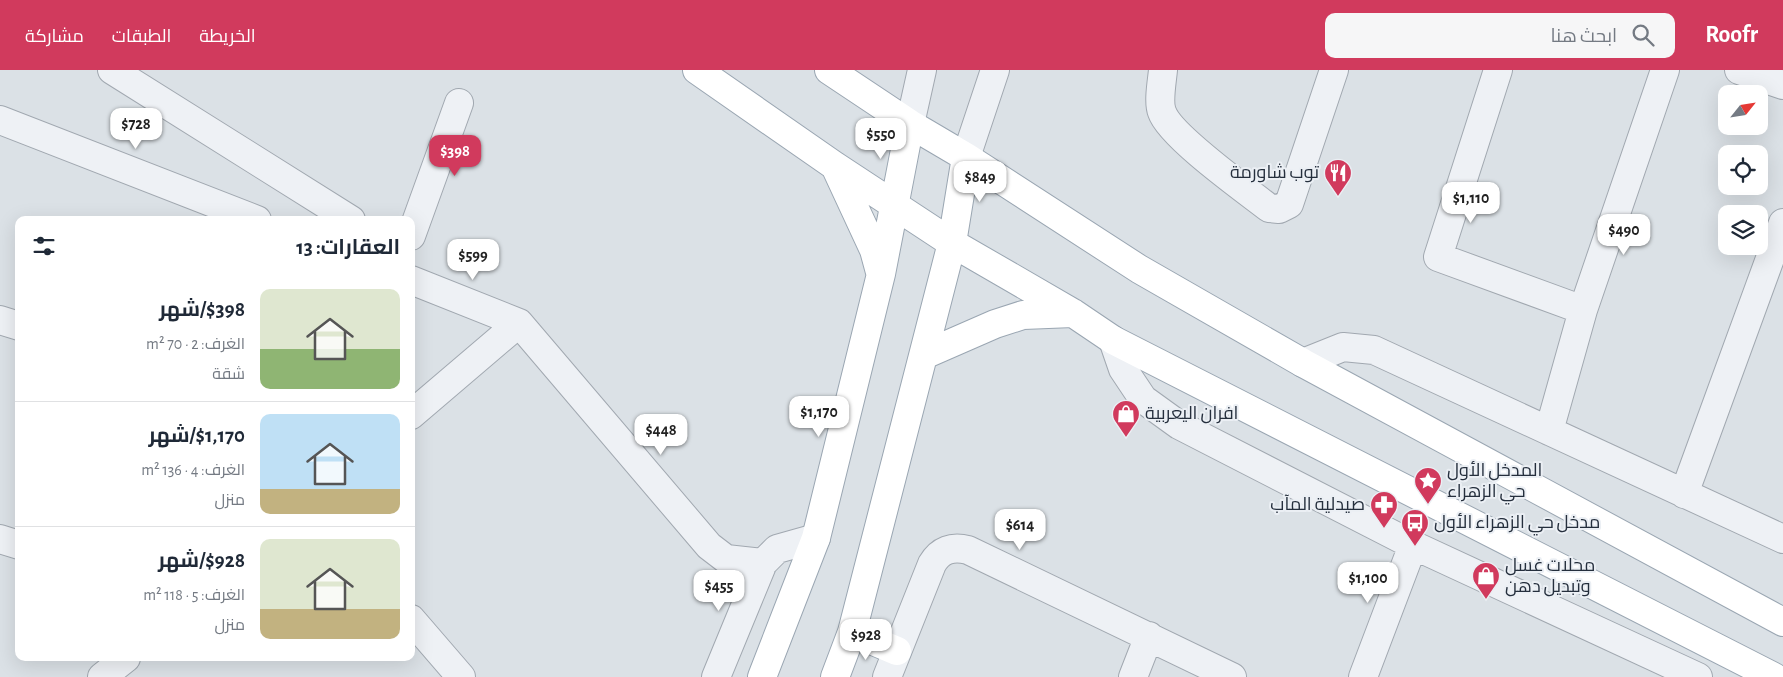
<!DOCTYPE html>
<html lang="ar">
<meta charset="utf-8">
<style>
:root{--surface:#fff;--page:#f6f6f7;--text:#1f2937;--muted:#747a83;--line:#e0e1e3;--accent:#d13a5d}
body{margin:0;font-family:"Alegreya Sans",Cairo,sans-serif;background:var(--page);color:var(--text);direction:rtl;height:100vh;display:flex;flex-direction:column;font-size:19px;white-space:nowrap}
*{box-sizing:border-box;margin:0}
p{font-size:16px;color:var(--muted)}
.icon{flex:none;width:28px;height:28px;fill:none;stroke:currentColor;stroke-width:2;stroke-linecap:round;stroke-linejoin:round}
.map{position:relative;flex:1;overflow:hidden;direction:ltr}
.drawer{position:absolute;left:15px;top:146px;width:400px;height:445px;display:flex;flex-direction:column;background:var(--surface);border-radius:10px;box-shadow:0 5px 20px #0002;direction:rtl}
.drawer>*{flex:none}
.needle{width:32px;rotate:60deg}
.fabs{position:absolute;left:1718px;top:15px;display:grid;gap:10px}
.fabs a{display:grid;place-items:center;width:50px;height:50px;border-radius:10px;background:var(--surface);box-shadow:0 5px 20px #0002;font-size:25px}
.price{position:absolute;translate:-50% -42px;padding:0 11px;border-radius:10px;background:#fff;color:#222;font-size:16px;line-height:32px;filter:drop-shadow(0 1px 2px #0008)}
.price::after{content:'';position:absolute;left:50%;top:30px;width:15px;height:11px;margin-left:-8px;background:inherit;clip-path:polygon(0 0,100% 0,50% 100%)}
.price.current{background:var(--accent);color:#fff}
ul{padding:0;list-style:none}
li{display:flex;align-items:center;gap:15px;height:125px;padding:0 15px}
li+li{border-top:1px solid var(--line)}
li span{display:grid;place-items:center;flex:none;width:140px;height:100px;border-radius:10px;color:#555}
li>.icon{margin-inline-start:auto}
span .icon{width:60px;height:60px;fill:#fffc;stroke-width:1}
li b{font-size:21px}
h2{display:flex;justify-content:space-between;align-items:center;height:60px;padding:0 15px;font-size:21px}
header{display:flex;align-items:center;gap:30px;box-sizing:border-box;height:70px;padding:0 25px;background:var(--accent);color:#fff}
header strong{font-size:24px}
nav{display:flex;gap:28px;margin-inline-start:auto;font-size:18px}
.search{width:350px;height:45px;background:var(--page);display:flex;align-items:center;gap:12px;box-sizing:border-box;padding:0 18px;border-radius:10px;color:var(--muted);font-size:19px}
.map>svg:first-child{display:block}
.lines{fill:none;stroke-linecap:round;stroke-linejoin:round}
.minor-casing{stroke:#a1a8b0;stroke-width:30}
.major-casing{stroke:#9aa6b2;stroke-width:30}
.minor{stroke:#eef1f5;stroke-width:28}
.major{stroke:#fff;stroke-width:28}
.labels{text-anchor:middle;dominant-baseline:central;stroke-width:4;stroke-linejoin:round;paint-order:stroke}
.poi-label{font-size:18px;fill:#252f3d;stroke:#ebeff4;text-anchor:start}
</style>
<header>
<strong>Roofr</strong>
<div class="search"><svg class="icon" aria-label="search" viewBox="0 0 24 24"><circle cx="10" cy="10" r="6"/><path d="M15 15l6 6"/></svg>ابحث هنا</div>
<nav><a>الخريطة</a><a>الطبقات</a><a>مشاركة</a></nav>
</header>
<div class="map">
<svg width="1783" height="607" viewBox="0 0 1783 607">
<rect width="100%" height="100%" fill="#dbe1e6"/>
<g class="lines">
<defs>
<path id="minor" d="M112 0 351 150
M1163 0C1162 11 1158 32 1162 42 1170 66 1246 120 1269 138L1279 139 1289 134 1334 0
M1498 0 1438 187 1583 240
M1739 0 1783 15
M0 50 257 150
M910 54 922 0
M966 87 995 0
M411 166 459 33
M411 210 519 253 709 476 726 489 763 493 777 479 816 468
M0 250 19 256
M1113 270 1123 299 1143 329 1179 355 1413 475 1698 607
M1303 293 1343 277 1374 280 1783 469
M411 345 519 253
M1549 361 1583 240 1665 0
M1684 424 1783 153
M0 469 19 475
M411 549 461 607
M102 607 126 588
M716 607 763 493
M887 607 932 494C940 480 952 476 968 480L1232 607
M1133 607 1149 566
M1363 607 1413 475"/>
<path id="major" d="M697 0 835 96 952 173 1073 243 1113 270 1774 607
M829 0 910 54 966 87 1139 199 1303 293 1783 552
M835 96 874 180 880 202
M924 285 995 254 1023 245 1073 243
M852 562 897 581
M762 607 816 468 881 204 910 54
M835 607 852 562 952 173 966 87"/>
</defs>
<use href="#minor" class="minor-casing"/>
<use href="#major" class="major-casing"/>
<use href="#minor" class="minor"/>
<use href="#major" class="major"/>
</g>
<defs>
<symbol id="restaurant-pin" viewBox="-11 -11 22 30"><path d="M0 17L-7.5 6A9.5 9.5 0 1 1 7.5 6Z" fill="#d13a5d" stroke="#ebeff4"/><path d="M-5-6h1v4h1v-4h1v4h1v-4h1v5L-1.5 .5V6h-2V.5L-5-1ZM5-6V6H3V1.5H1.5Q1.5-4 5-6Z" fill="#fff"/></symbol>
<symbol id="shop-pin" viewBox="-11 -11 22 30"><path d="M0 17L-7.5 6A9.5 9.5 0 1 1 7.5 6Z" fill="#d13a5d" stroke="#ebeff4"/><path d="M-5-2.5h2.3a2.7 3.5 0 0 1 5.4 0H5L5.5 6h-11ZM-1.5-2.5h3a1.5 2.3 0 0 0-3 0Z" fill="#fff"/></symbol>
<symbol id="sight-pin" viewBox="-11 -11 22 30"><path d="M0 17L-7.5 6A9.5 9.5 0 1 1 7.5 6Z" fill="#d13a5d" stroke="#ebeff4"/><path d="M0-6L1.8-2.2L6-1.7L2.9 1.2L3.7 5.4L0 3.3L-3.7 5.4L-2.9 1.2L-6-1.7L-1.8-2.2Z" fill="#fff"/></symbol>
<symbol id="pharmacy-pin" viewBox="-11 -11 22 30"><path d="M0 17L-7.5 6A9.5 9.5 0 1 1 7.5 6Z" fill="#d13a5d" stroke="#ebeff4"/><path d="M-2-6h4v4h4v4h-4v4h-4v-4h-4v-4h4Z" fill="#fff"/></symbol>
<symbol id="bus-pin" viewBox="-11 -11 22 30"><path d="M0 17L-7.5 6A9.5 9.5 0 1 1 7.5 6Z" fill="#d13a5d" stroke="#ebeff4"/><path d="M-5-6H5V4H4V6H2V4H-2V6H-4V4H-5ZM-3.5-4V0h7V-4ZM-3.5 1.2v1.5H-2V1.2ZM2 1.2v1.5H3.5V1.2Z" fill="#fff"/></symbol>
</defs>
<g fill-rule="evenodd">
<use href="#restaurant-pin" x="1322" y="87" width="32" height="43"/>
<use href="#shop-pin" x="1110" y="328" width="32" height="43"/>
<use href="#sight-pin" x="1412" y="395" width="32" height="43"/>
<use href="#pharmacy-pin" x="1368" y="419" width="32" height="43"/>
<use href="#bus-pin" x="1399" y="437" width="32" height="43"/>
<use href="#shop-pin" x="1470" y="490" width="32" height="43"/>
</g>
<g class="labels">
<g class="poi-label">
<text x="1319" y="103" text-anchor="end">توب شاورمة</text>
<text x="1145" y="344">افران اليعربية</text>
<text x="1447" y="401">المدخل الأول<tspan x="1447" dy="21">حي الزهراء</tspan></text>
<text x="1365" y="435" text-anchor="end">صيدلية المآب</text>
<text x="1434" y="453">مدخل حي الزهراء الأول</text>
<text x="1505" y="496">محلات غسل<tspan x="1505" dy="21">وتبديل دهن</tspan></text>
</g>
</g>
</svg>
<div class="fabs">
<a><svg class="needle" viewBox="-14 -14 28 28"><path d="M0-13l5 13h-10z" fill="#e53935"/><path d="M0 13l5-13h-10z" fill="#747a83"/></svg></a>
<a><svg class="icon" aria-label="locate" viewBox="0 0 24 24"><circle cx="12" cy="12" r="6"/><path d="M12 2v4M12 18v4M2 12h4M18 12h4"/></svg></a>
<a><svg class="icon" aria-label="layers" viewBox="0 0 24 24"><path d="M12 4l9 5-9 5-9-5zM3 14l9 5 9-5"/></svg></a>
</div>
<b class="price" style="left:136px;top:80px">$728</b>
<b class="price" style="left:881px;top:90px">$550</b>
<b class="price current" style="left:455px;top:107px">$398</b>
<b class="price" style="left:980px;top:133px">$849</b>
<b class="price" style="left:1471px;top:154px">$1,110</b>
<b class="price" style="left:1624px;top:186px">$490</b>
<b class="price" style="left:473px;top:211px">$599</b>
<b class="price" style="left:819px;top:368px">$1,170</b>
<b class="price" style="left:661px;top:386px">$448</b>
<b class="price" style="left:1020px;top:481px">$614</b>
<b class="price" style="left:1368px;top:534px">$1,100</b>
<b class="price" style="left:719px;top:542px">$455</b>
<b class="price" style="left:866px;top:591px">$928</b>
<section class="drawer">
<h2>العقارات: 13<svg class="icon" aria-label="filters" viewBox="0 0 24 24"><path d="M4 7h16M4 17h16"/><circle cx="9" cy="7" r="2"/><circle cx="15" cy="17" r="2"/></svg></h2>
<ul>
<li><span style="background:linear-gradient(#dfe7d0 60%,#8fb573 0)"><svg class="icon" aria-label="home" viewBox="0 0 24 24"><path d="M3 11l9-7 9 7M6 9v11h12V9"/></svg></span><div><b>$398/شهر</b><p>الغرف: 2 · 70 m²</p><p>شقة</p></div></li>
<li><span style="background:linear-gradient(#bfe0f5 75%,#c2b280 0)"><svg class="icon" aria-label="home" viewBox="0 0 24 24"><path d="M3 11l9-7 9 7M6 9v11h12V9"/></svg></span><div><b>$1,170/شهر</b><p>الغرف: 4 · 136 m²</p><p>منزل</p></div></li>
<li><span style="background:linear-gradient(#dfe7d0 70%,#c2b280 0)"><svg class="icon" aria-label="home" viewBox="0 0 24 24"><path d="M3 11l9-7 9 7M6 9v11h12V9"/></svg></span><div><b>$928/شهر</b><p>الغرف: 5 · 118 m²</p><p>منزل</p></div></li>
</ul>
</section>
</div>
